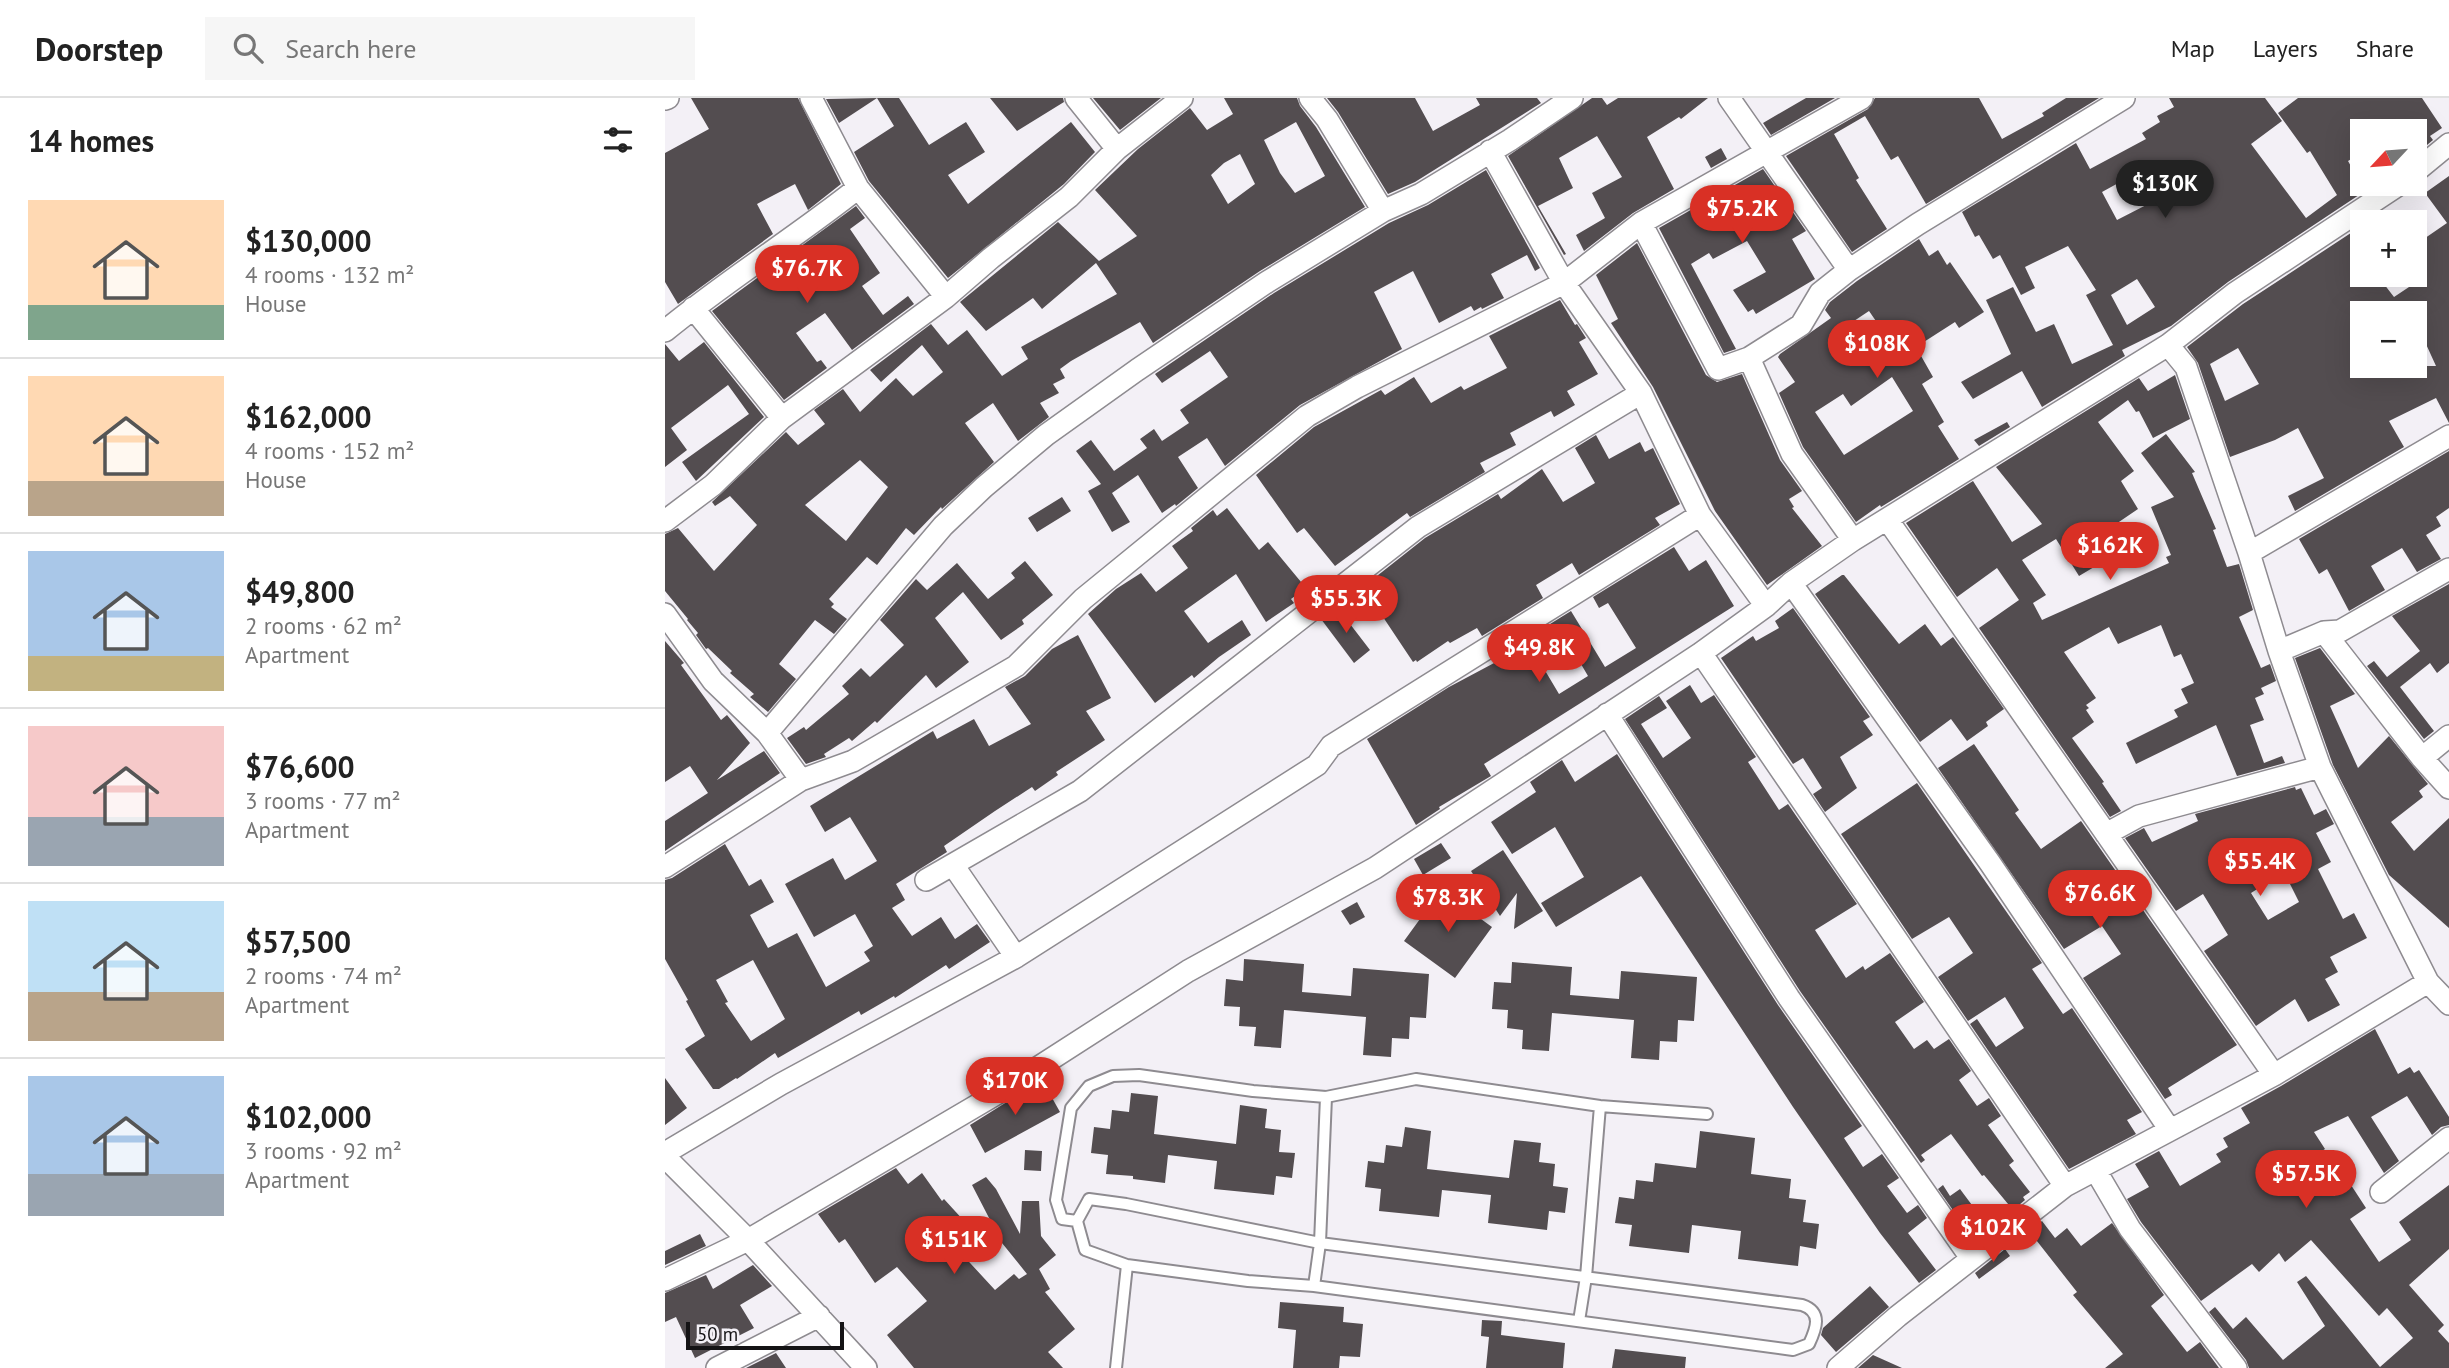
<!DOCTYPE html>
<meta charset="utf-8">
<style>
:root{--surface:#fff;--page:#f6f6f6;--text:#222;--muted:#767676;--line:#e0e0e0;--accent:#d93025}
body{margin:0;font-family:"PT Sans",sans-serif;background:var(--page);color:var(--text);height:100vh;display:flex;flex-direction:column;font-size:26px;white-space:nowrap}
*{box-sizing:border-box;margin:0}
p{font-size:23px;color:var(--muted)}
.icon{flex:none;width:38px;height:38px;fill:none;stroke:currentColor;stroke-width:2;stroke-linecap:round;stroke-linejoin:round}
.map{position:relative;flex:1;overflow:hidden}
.details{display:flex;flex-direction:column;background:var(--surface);width:665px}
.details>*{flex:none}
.needle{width:46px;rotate:244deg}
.fabs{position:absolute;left:1685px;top:21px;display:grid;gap:14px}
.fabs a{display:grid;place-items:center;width:77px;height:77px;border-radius:0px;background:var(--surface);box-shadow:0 7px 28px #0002;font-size:35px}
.scale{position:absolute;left:21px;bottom:18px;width:158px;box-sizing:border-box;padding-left:7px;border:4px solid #141315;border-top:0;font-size:19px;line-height:24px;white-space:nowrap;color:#141315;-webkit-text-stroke:5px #f3f0f6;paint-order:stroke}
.price{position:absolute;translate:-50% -60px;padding:0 16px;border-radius:24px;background:var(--accent);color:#fff;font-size:23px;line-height:46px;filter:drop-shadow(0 2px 4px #0008)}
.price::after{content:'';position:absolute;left:50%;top:42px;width:21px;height:16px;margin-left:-10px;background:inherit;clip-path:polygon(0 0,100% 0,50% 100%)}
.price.active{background:#222;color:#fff}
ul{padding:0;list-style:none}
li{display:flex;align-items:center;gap:21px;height:175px;padding:0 28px}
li+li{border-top:2px solid var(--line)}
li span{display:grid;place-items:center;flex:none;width:196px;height:140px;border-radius:0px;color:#555}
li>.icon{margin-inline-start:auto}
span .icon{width:84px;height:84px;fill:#fffc;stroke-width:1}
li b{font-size:30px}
h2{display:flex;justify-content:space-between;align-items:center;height:84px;padding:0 28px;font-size:30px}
header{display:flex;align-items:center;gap:42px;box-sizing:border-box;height:98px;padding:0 35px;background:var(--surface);border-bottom:2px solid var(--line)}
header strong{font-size:33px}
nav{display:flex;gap:38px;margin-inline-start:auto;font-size:24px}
.search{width:490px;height:63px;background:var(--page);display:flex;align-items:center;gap:18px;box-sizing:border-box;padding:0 24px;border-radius:0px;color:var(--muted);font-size:26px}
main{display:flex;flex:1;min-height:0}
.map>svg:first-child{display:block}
.building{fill:#534d50;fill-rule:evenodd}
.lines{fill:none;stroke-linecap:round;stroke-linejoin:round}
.lane-casing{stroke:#8e8b90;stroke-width:14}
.street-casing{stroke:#8e8b90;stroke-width:24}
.lane{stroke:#fff;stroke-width:10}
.street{stroke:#fff;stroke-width:21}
</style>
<header>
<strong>Doorstep</strong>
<div class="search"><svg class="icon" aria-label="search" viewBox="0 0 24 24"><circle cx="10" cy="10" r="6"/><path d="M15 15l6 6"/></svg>Search here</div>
<nav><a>Map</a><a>Layers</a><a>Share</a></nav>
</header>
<main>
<section class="details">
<h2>14 homes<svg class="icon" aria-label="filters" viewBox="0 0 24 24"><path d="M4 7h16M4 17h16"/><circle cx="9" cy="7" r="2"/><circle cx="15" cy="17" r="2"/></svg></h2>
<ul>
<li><span style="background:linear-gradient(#ffd9b3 75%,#7fa58c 0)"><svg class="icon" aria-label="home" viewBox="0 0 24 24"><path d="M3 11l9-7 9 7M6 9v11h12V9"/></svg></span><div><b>$130,000</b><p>4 rooms · 132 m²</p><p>House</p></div></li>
<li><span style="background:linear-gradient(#ffd9b3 75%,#b9a48a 0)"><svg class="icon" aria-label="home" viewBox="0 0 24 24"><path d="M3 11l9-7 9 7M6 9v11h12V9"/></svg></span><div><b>$162,000</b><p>4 rooms · 152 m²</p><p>House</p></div></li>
<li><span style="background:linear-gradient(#a9c7e8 75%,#c2b280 0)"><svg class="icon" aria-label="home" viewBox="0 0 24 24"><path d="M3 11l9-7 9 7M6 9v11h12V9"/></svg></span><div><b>$49,800</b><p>2 rooms · 62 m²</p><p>Apartment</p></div></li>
<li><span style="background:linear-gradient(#f6c9c9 65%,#9aa5b1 0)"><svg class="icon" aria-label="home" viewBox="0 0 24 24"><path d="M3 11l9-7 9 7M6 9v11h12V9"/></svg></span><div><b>$76,600</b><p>3 rooms · 77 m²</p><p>Apartment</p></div></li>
<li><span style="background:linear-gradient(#bfe0f5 65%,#b9a48a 0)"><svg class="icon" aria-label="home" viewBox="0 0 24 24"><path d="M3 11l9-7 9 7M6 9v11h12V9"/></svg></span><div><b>$57,500</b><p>2 rooms · 74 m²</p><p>Apartment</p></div></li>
<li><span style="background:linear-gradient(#a9c7e8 70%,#9aa5b1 0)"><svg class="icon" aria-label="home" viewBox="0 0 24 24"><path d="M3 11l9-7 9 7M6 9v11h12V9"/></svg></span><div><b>$102,000</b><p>3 rooms · 92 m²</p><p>Apartment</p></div></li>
</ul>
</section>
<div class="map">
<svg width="1784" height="1270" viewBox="0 0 1784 1270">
<rect width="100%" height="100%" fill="#f3f0f6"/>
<path class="building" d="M26 0H133L176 86 143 112 130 86 92 106 108 136 13 206 0 184V55L44 31Z
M212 0H234L264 47 301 24 320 54 283 77 303 106 406 24 430 54 399 86 283 180 204 83 189 54 229 28 212 0 174 25 161 1Z
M325 0H398L399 4 352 33Z
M428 0H496L455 32Z
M559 0H632L635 8 651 29 700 109 595 173 488 245 475 224 406 263 395 271 400 280 388 286 394 295 375 305 384 319 353 343 328 305 300 325 329 364 277 411 276 409 249 437 241 430 212 467 202 459 164 501 169 506 166 509 182 521 169 536 150 522 114 566 131 581 103 614 85 599 89 596 65 575 67 573 43 550 41 551 31 537 33 535 22 522 23 521 0 493V436L13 430 49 473 92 427 65 398 50 408 47 404 121 334 133 347 160 326 149 312 178 291 195 314 231 280 248 298 278 274 257 247 216 284 205 272 266 226 283 247 302 232 337 278 363 261 356 249 452 196 431 165 377 211 368 200 321 233 295 204 393 124 434 163 472 138 430 92 473 51 525 10 542 32 568 16ZM631 24 660 78 630 95 615 75 599 42ZM575 56 590 86 563 106 546 77 559 65ZM195 362 223 389 181 443 140 407Z
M662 0H750L768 33 815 7 811 0H872L876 5 750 84 723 96 673 14Z
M927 0H937L942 7 953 0H1043L1016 21 1014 19 982 39 1009 91 968 115 919 153 911 137 940 120 927 95 957 79 932 38 894 60 908 90 873 108 901 156 899 157 843 58Z
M1141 0H1170L1106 37 1098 25Z
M1210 0H1314L1337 41 1379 18 1377 15 1401 0H1434L1261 106 1233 58 1226 62 1200 18 1169 36 1194 80 1191 82 1222 131 1187 154 1121 58 1203 11Z
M1504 0H1600L1617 23 1586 46 1641 120 1672 97 1645 53 1642 55 1613 15 1633 0H1757L1777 30 1765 38 1768 42 1750 57V33H1698V54L1683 63 1700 93 1563 184 1506 228 1457 252 1460 258 1377 309 1357 273 1308 301 1296 284 1346 256 1321 202 1348 189 1371 234 1389 226 1407 266 1448 247 1421 197 1431 192 1403 148 1360 169 1370 190 1356 197 1335 157 1328 161 1314 137 1310 139 1297 114 1411 45 1425 71 1481 41 1477 35 1495 24 1492 18 1509 9ZM1477 72 1491 102 1452 122 1437 94ZM1472 181 1490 209 1462 227 1446 197Z
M1056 50 1062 61 1046 70 1040 59Z
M1098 71 1141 133 1127 141 1150 181 1091 216 1088 211 1083 214 1068 192 1101 174 1082 143 1048 161 1044 155 1026 166 1071 251 1059 255 994 130Z
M821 72 875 170 870 173 862 157 826 176 839 200 817 211 816 209 809 213 806 208 774 225 748 173 709 194 737 251 635 307 560 368 542 340 513 359 533 390 511 408 510 406 497 415 473 377 447 395 465 424 447 434 423 393 436 386 411 353 426 342 449 373 482 350 475 341 489 331 497 343 524 325 515 312 563 279 545 253 497 285 490 276 609 195 724 125 763 107Z
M1784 78V325L1771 300 1724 323 1739 349 1630 413 1623 398 1659 380 1633 330 1610 342 1565 359 1533 265 1522 249 1578 206 1698 127V177H1712L1729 199 1750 185V147L1782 125 1760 95ZM1698 215H1750V222L1771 268H1698ZM1573 250 1594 286 1560 303 1545 266Z
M191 108 200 120 185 131 215 175 197 188 218 217 243 198 249 206 187 252 160 215 131 235 152 264 156 262 162 270 119 302 47 213Z
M1254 141 1264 158 1273 152 1282 167 1285 164 1319 214 1294 230 1290 224 1251 249 1268 279 1257 286 1279 324 1273 328 1294 361 1216 409 1215 407 1191 424 1138 349 1114 295 1130 284 1113 259 1115 256 1166 220 1160 212 1165 204 1192 183ZM1204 213 1222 239 1186 264 1168 237ZM1227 279 1248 313 1179 357 1150 314 1178 296 1186 308Z
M972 145 1041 277 1052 284 1077 276 1115 362 1137 393 1124 401 1129 409 1127 410 1157 448 1102 487 1050 413 988 289 946 225 953 221 931 177Z
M895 202 910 227 912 226 921 240 914 244 933 276 902 293 910 307 889 319 886 313 845 335 851 347 815 365 820 374 745 419 742 415 670 468 639 430 632 435 591 377 649 329 716 292 720 297 749 279 766 305 796 288 799 292 842 270 824 238Z
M39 244 99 319 31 383 17 364 84 316 63 287 6 330 22 352 0 369V246L14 263Z
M1510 277 1525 321 1488 340 1474 313 1471 314 1463 302 1433 324 1469 373 1456 383 1473 411 1448 428 1461 450 1414 478 1391 441 1357 462 1381 497 1368 505 1377 522 1504 465 1501 459 1506 457 1486 409 1509 399 1476 355 1501 336 1530 374 1527 375 1551 431 1548 432 1562 469 1574 466 1588 512 1574 519 1596 570 1605 566 1611 583 1596 590 1599 596 1590 600 1599 622 1585 627 1599 665 1617 658 1620 665 1572 678 1551 627 1471 666 1461 645 1513 619 1509 612 1523 605 1516 591 1529 585 1516 556 1509 559 1496 527 1453 546 1444 529 1399 554 1431 600 1421 607 1424 610 1421 612 1429 624 1407 640 1439 684 1437 685 1456 713 1445 719 1314 530 1354 502 1332 470 1292 499 1241 425 1308 383 1347 444 1377 426 1331 369 1474 280 1483 293Z
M1342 324 1345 329 1314 348 1309 342Z
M931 337 944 361 975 344 980 354 988 350 1015 406 990 420 995 427 914 477 907 465 871 487 878 500 817 538 812 530 785 545 783 543 752 564 751 562 748 564 698 489 760 440 833 396 836 401 877 371 898 404 930 385 910 350Z
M1784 353V410L1771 419 1776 428 1761 437 1776 461 1752 474 1737 450 1706 468 1720 492 1684 513 1662 471 1654 476 1634 441Z
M397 399 406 413 372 434 363 420Z
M562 410 594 452 603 444 641 490 626 501 629 505 601 524 571 476 519 513 543 545 577 522 586 537 554 559 529 580 527 577 490 605 423 516 451 491 476 475 491 494 523 470 507 448 528 433 526 430 548 412 552 418Z
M1009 449 1024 473 1041 462 1069 508 819 666 826 678 774 709 775 711 751 727 702 641 784 589 831 564 829 561 906 513 940 569 971 550 943 505 934 510 928 499ZM896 532 923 578 894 596 866 549Z
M360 463 388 497 357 522 359 526 336 542 298 494 270 520 304 564 271 590 261 577 212 625 210 623 187 643 184 640 159 656 161 659 141 666 122 640 139 629 141 632 184 596 177 588 196 570 205 579 239 547 215 522 251 481 262 492 292 465 323 501 350 480 346 475Z
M1177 477H1179L1234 546 1260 526 1276 548 1288 539 1339 611 1321 624 1323 628 1302 643 1286 621 1255 644 1150 496Z
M1784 486V565L1772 575 1765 565 1735 589 1769 633 1759 641 1702 568 1709 563 1722 579 1755 553 1727 518Z
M672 509 705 552 689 565 656 521Z
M1128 510 1205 619 1198 623 1208 637 1175 659 1192 690 1160 714 1148 696 1157 690 1138 660 1128 666 1056 560 1088 538 1091 543 1114 530 1110 523Z
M413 537 446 600 421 613 440 642 391 674 393 677 370 693 367 689 330 713 279 748 282 754 231 786 240 802 227 810 247 838 276 819 290 841 312 826 325 844 284 871 281 867 230 900 229 898 196 917 194 913 113 960 110 955 72 981 71 980 54 991H48L20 951 40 938 21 903 23 902 0 861V782L7 780 60 746 84 788 96 781 109 804 85 817 103 850 132 835 161 889 205 863 199 854 208 848 190 816 149 839 120 786 168 760 180 782 212 763 185 719 160 734 145 708 268 633 272 641 309 621 324 648 366 626 340 589 360 578 387 551ZM88 862 120 921 86 943 60 905 63 904 51 882Z
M0 543 19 565 16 567 56 622 62 617 85 645 52 682 99 653 115 675 0 753V723L43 695 25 668 0 684Z
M1655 550 1690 596 1665 608 1693 670 1724 638 1763 686 1754 693 1758 699 1726 724 1749 753 1784 720V830L1724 777 1668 667 1630 560Z
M1025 587 1036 605 1049 597 1091 659 1083 664 1114 712 1123 706 1192 806 1150 832 1181 880 1198 868 1200 872 1225 855 1259 904 1230 924 1249 951 1262 942 1269 951 1284 941 1306 973 1294 982 1312 1008 1324 1000 1336 1018 1323 1027 1349 1063 1344 1067 1365 1094 1358 1099 1360 1102 1348 1112 1319 1077 1317 1078 1286 1036 1256 1057 1260 1062 1256 1065 1135 893 960 621 994 598 1002 610 976 626 998 660 1026 640 1001 603Z
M1309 646 1354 712 1350 715 1376 751 1416 723 1572 947 1503 990 1507 997 1500 1001 1418 880 1456 856 1437 828 1399 851 1273 670Z
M952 656 1113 907 1197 1028 1179 1040 1198 1069 1217 1056 1234 1080 1222 1088 1242 1115 1253 1107 1262 1120 1243 1135 1271 1172 1254 1185 1215 1135 1128 1009 976 778 891 829 876 805 919 779 890 729 847 756 826 724 871 694 865 684 897 662 910 684Z
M1252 685 1377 865 1367 871 1398 916 1407 910 1477 1014 1462 1022 1471 1036 1404 1071 1305 926 1312 921 1331 949 1359 930 1340 899 1303 923 1273 879 1308 855 1284 819 1247 841 1176 736Z
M1630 689 1631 692 1636 690 1649 717 1661 711 1669 726 1651 735 1666 764 1653 771 1678 821 1689 815 1702 840 1665 859 1673 874 1660 881 1675 907 1643 924 1630 901 1591 928 1539 853 1563 837 1538 796 1511 813 1460 740 1479 730 1487 744 1533 723 1530 716ZM1619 774 1634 804 1603 822 1586 795Z
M776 745 786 760 758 777 749 761Z
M838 752 878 813 849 831 852 795 835 818 806 773Z
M776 792 827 829 790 880 739 843Z
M692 804 700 819 685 827 676 813Z
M579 861 639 866 637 894 686 898 688 870 764 876 761 920 745 919 744 941 727 940 726 959 698 957 701 919 619 912 616 950 589 948 591 929 574 928 575 909 559 908 561 881 578 883Z
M847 864 907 869 905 897 954 901 956 873 1032 879 1029 923 1013 922 1012 944 995 943 994 962 966 960 969 922 887 915 884 953 857 951 858 932 842 930 843 912 827 911 829 884 846 885Z
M1710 931 1733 976 1745 969 1749 975 1754 972 1784 1019V1027L1776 1029 1767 1037 1742 998 1706 1019 1734 1063 1719 1075 1683 1018 1649 1034 1660 1051 1646 1060 1669 1098 1686 1087 1701 1110 1685 1121 1714 1164 1746 1142 1734 1124 1784 1087V1151L1744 1187 1779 1227 1773 1233 1784 1245V1270H1584L1581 1262 1544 1214 1550 1209 1568 1231 1581 1219 1618 1262 1660 1228 1632 1184 1641 1178 1715 1269 1748 1240 1722 1210 1714 1218 1646 1142 1620 1164 1614 1155 1594 1174 1587 1166 1536 1203 1476 1124 1462 1101 1484 1089 1470 1066 1494 1053 1515 1088 1556 1064 1551 1056 1563 1049 1558 1040 1585 1025 1576 1010 1616 988Z
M0 980 22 1010 0 1027Z
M377 982 395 1014 320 1055 305 1027Z
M466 995 493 998 489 1036 571 1046 575 1007 602 1011 600 1030 616 1032 614 1054 630 1055 627 1080 611 1078 609 1097 549 1091 552 1063 503 1057 500 1085 468 1081V1078L441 1076 443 1057 426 1055 429 1029 445 1031 447 1012 464 1014Z
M740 1029 766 1033 762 1071 797 1075 844 1080 849 1042 876 1045 874 1064 890 1066 888 1088 903 1090 900 1115 884 1113 882 1132 823 1125 826 1097 777 1092 774 1119 714 1113 716 1091 700 1089 703 1063 719 1065 721 1047 737 1049Z
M1035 1033 1090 1040 1086 1076 1126 1081 1124 1100 1141 1102 1138 1124 1154 1126 1151 1151 1135 1148 1133 1168 1073 1161 1076 1133 1027 1127 1024 1155 964 1148 967 1127 950 1125 954 1099 969 1101 971 1082 988 1084 990 1065 1031 1070Z
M360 1052 377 1053 376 1073 359 1072Z
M231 1070 243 1086 257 1075 277 1103 279 1101 300 1124 282 1140 330 1192 349 1176 354 1181 362 1176 337 1145 307 1087 321 1079 331 1091 355 1136 357 1103H374L376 1138 391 1157 374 1171 385 1191 380 1194 410 1231 383 1254 398 1270H249L222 1237 262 1203 232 1169 210 1185 180 1141 174 1145 153 1116Z
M1278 1087 1285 1098 1295 1091 1324 1130 1309 1142 1273 1091Z
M1377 1123 1390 1140 1402 1130 1416 1148 1447 1125 1499 1197 1486 1208 1522 1254 1535 1244 1554 1270H1440L1458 1256 1408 1197 1412 1194 1364 1133Z
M35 1136 41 1148 0 1167V1153Z
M1340 1151 1345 1158 1314 1181 1310 1175Z
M88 1167 107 1188 75 1207 89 1230 30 1260 11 1219 0 1224V1195L41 1177 48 1191Z
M1205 1188 1224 1209 1171 1254 1156 1237 1158 1230Z
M615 1204 679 1209 678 1224 698 1226 695 1259 675 1258 674 1270H628L631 1232 613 1230Z
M817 1222 837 1223 836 1237 900 1245 898 1270H821L824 1239 816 1238Z
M950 1251 1021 1259 1020 1270H947Z
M111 1255 121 1270H81Z
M1208 1257 1237 1270H1193Z"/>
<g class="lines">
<defs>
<path id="lane" d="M424 1101 461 1106 655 1145 1137 1207C1158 1214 1151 1231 1144 1246L1128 1252 649 1188 583 1183 462 1167 420 1152 412 1123Z
M412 1123 397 1121 391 1102 406 1010 424 988 448 978 474 977 588 993 661 999 751 981 935 1008 1042 1016
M649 1188 655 1145 661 999
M914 1223 921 1179 935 1008
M451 1270 462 1167"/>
<path id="street" d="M146 0 193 90 281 199
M411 0 452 51
M645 0 662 21 718 113
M1064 0 1184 172
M0 1 3 0
M825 53 899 185 976 295 1035 417 1101 508
M1750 74 1784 46
M976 125 1053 271 1084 260 1136 227 1155 195 1184 172 1253 126 1459 0
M28 210 117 320
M0 233C62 182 130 140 193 90
M1503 247 1521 269 1584 455 1614 553 1655 669 1763 884 1784 906
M1084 260 1127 356 1188 442
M1222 421 1609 977
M0 423 48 387 117 320 281 199 326 160 404 99 452 51 517 0
M1584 455 1784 338
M1126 485 1325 765 1505 1032
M0 516 48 583 102 635 136 682
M1659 534 1675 533 1784 471
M1614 553 1659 534 1757 660 1784 690
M1036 555 1400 1088
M942 616 1124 900 1306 1160
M102 635 278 428 319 389 381 337 472 272 602 184 718 113 756 96 845 42 907 0
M1757 660 1784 638
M1441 736 1474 718 1655 669
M288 767 351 859
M0 769 136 682 188 663 351 568 418 501 642 318 692 289 899 185 976 125 1197 0
M261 782 415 693 753 429 976 295
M0 1055 116 986 351 859 652 667 666 648 1035 417
M0 1059 83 1142 201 1270
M1431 1073 1465 1131 1571 1270
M1716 1094 1784 1040
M0 1182 83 1142 338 992 523 873 710 770 1036 555 1101 508 1126 485 1188 442 1503 247 1570 195 1735 86
M52 1270 154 1218
M1173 1270 1233 1218 1400 1088 1609 977 1763 884"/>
</defs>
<use href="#lane" class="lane-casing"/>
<use href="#street" class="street-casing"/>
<use href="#lane" class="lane"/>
<use href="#street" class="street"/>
</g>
</svg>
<div class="fabs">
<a><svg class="needle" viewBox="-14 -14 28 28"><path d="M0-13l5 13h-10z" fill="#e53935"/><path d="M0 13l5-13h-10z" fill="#767676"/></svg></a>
<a>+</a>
<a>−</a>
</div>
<div class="scale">50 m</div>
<b class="price active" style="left:1500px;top:122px">$130K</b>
<b class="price" style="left:1077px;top:147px">$75.2K</b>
<b class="price" style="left:142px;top:207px">$76.7K</b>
<b class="price" style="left:1212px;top:282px">$108K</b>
<b class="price" style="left:1445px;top:484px">$162K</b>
<b class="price" style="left:681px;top:537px">$55.3K</b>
<b class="price" style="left:874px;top:586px">$49.8K</b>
<b class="price" style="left:1595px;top:800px">$55.4K</b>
<b class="price" style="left:1435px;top:832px">$76.6K</b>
<b class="price" style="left:783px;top:836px">$78.3K</b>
<b class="price" style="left:350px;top:1019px">$170K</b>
<b class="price" style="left:1641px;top:1112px">$57.5K</b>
<b class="price" style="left:1328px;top:1166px">$102K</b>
<b class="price" style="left:289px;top:1178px">$151K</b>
</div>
</main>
